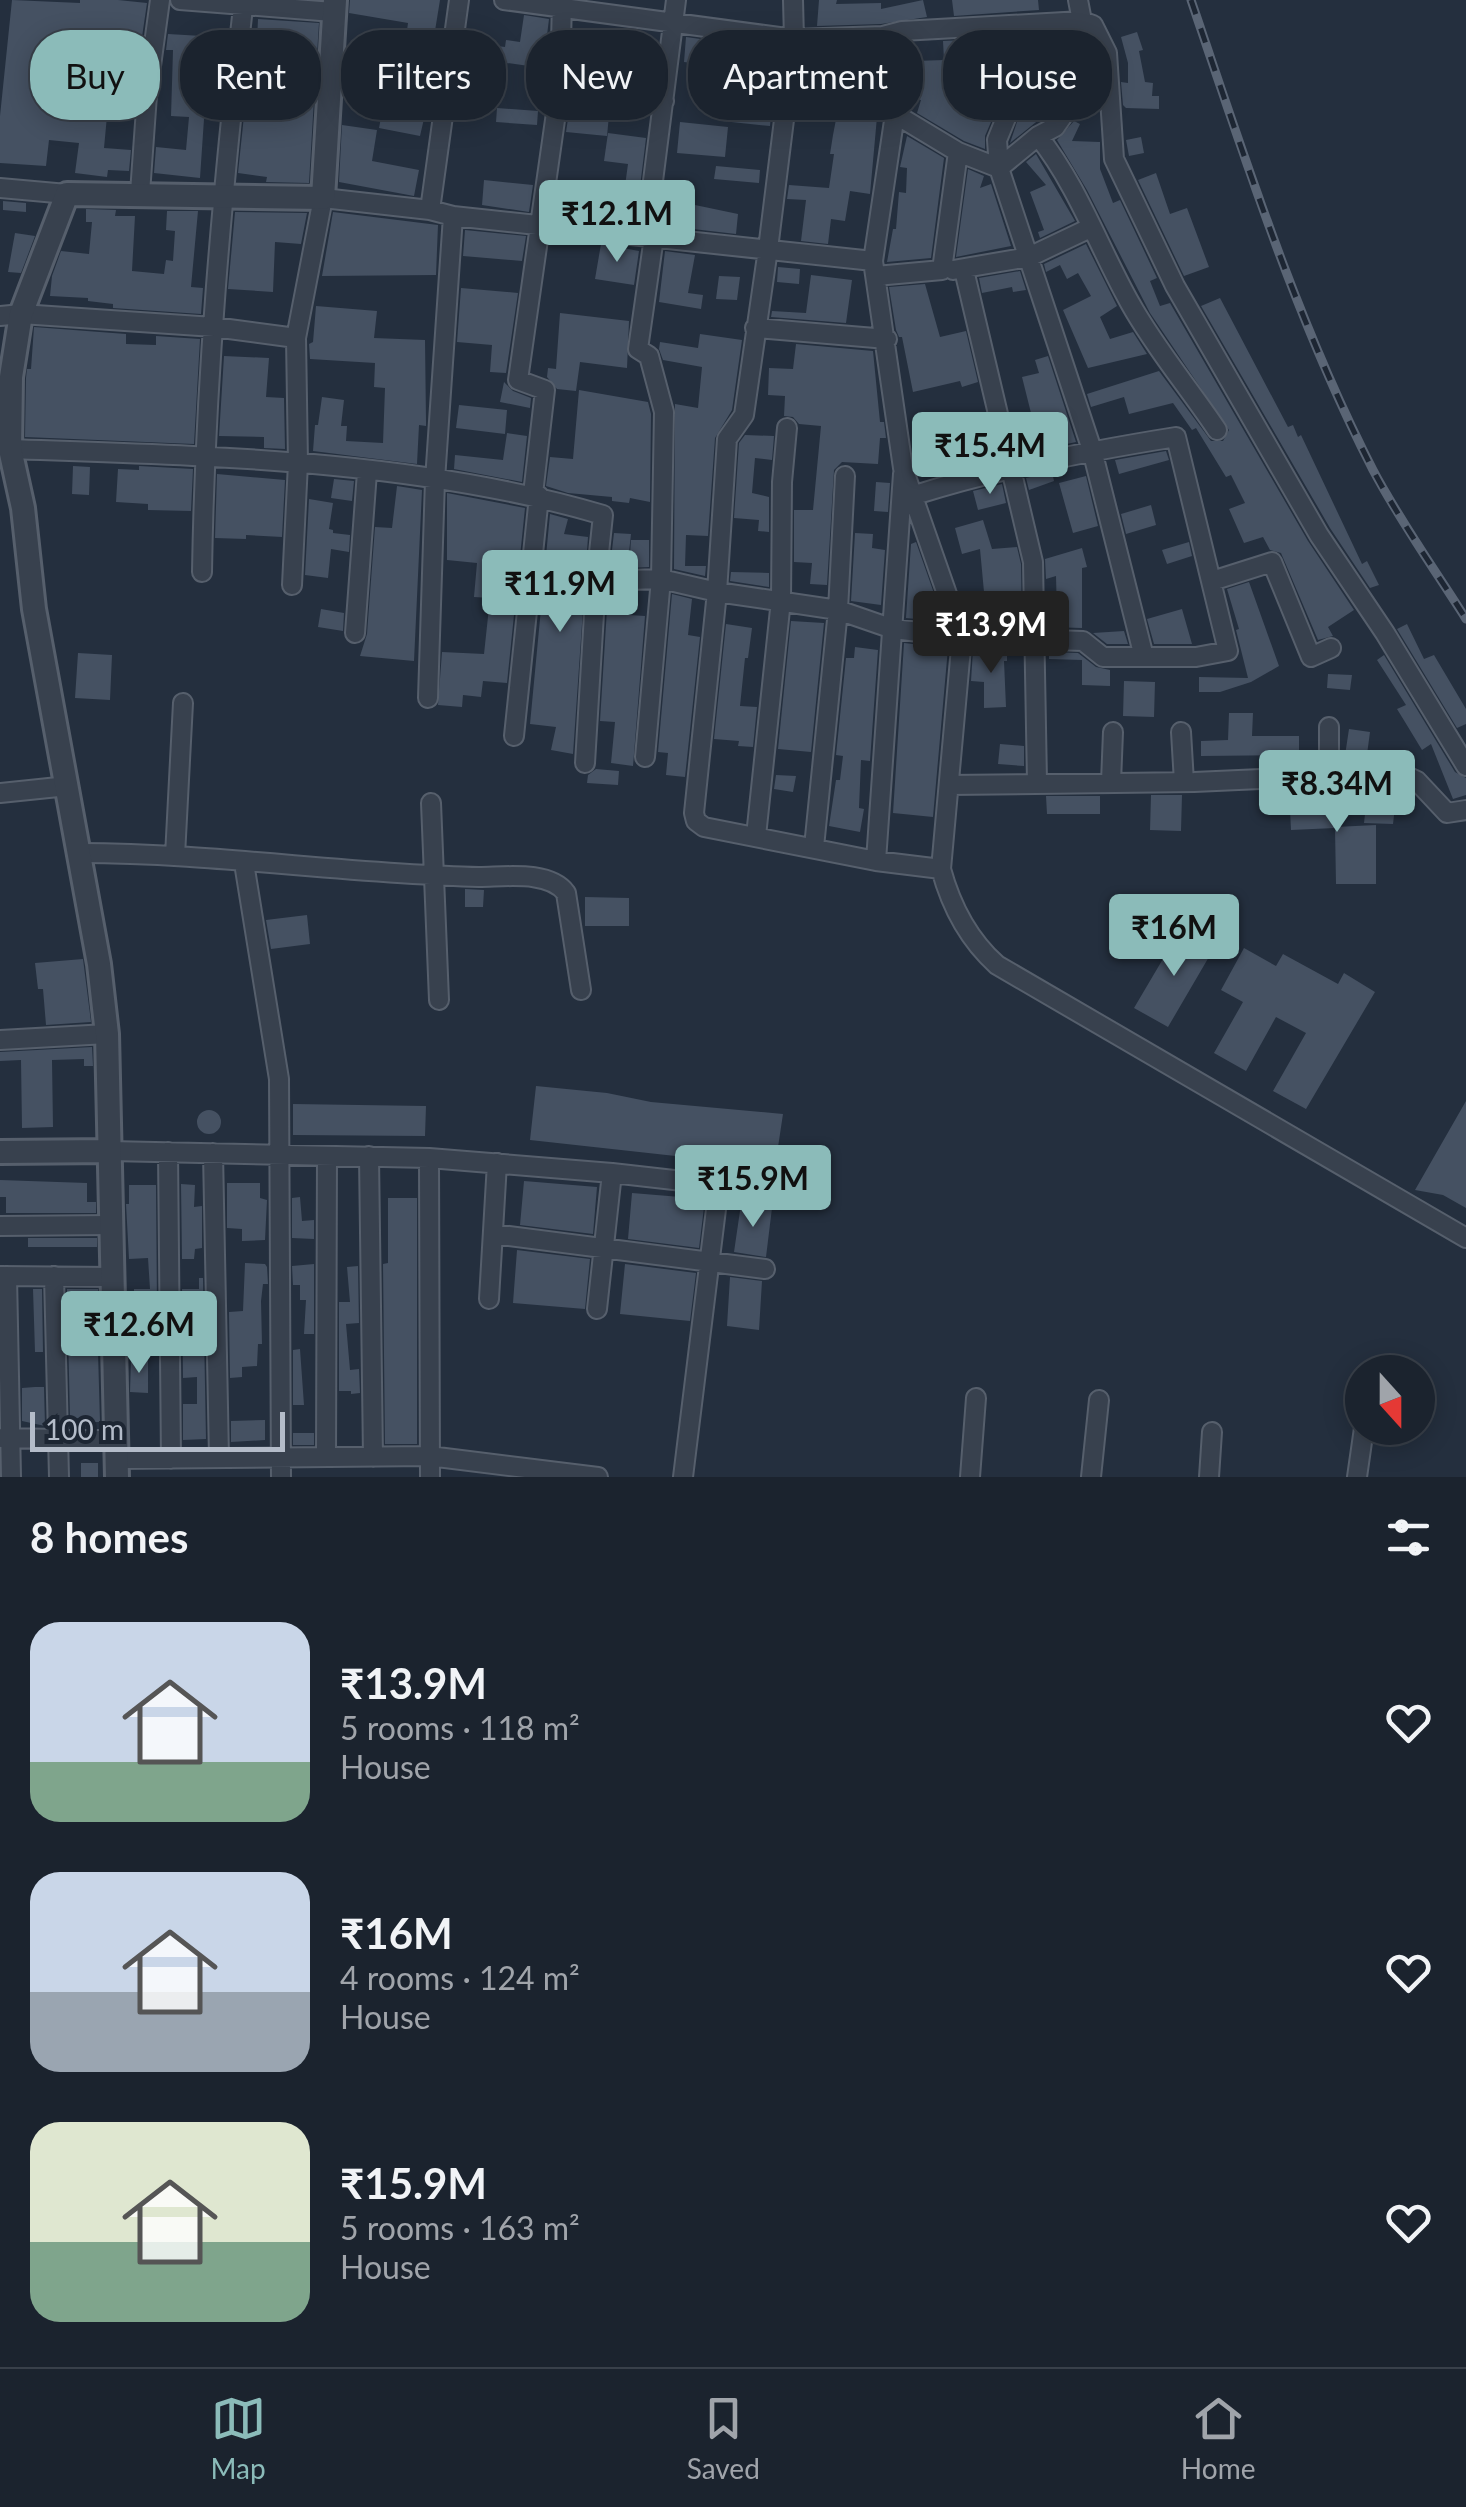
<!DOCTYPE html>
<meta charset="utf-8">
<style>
:root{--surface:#1b232e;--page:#282f3a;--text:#f1f3f6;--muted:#a0a4aa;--line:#39404a;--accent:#8bbbb9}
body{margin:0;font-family:Lato,sans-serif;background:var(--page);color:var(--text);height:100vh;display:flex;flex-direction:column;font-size:38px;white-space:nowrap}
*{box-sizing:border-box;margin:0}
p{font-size:32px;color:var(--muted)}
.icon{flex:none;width:55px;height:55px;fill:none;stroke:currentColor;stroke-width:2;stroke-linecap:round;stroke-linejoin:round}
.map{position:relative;height:1477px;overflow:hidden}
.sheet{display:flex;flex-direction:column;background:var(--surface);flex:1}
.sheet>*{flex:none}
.banner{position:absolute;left:30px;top:30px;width:1408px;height:90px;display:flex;gap:20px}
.needle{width:65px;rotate:159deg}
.fabs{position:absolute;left:1345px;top:1355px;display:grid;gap:20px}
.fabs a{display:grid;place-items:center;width:90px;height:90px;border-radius:50%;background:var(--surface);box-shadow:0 5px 25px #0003,0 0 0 2px var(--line);font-size:50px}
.scale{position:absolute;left:30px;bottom:25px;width:255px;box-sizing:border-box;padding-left:10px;border:5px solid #b4bcc9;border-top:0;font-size:28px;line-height:35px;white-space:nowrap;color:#b4bcc9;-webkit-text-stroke:8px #1d2633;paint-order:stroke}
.price{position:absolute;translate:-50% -85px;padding:0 22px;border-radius:10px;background:var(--accent);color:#111;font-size:32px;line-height:65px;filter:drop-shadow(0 2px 5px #0008)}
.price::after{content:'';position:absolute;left:50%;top:60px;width:30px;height:22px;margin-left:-15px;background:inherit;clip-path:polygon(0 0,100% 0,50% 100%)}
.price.current{background:#222;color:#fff}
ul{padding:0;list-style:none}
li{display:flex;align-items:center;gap:30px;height:250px;padding:0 30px}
li span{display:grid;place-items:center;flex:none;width:280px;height:200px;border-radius:30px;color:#555}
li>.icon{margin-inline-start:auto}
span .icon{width:120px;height:120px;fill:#fffc;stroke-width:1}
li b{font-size:42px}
h2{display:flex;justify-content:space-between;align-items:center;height:120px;padding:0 30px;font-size:42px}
.chip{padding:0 35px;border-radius:40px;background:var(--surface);box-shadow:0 5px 25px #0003,0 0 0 2px var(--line);font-size:35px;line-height:90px}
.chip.current{background:var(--accent);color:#111}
.tab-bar{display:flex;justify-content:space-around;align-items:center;height:140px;border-top:2px solid var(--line);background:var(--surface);font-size:28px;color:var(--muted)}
.tab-bar a{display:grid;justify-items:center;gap:5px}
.tab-bar .current{color:var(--accent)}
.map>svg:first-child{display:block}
.building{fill:#455162;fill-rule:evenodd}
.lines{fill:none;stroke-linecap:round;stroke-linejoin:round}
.minor-casing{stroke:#565f6c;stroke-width:22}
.tertiary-casing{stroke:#565f6c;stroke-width:28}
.minor{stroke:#38414e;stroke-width:18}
.tertiary{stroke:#38414e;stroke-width:22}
.rail-casing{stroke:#5a6575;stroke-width:9}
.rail{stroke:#1d2633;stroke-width:5;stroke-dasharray:15;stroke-linecap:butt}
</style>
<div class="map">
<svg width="1466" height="1477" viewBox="0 0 1466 1477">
<rect width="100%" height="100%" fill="#242f3e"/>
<path class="building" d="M12 0 80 3V0H118L147 3 142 37 111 33 107 63 60 58 58 86 135 93 133 118 107 116 104 148 131 150 129 171 108 170 107 177 75 173 79 143 49 140 46 166 0 163V116Z
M350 0H440L434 37 441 38 433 80 389 75 391 51 404 52 408 23 349 13Z
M819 0H837L836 4 881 3V9L923 0 927 17 881 24 817 26Z
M952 0H1038L1039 10 954 16Z
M524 15 549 19 543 68 500 62 499 70 463 65 466 42 505 47 506 40 520 42Z
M258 19 319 23 316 70H249L252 41H257Z
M1137 32 1143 50 1139 51 1145 82 1153 83 1152 96H1159V109L1126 108 1123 105 1121 82 1128 83V63L1121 37Z
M168 34 202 36 200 54H225L224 70H197L196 84 222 87 218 119H204L200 178 154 173 156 147 186 150 189 117 171 116 173 50H166Z
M686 37 722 42 720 66 749 69 751 46 778 49 770 126 722 121 725 93 690 89 692 63 684 62Z
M1002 38 994 115 985 136V149L964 141 917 113 921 100 915 99V61L944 60 943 41ZM959 79H995L986 122 953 108Z
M1027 41 1068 46 1066 90 1057 102 1031 101 1051 110 1010 143 1018 119Z
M856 49V66L875 67 879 95 870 194 850 191 845 221 831 219 828 244 801 241 806 200 787 199 789 185 829 188 834 154H830L833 135 838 109 798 107 800 91 814 92 817 51Z
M1093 53 1095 56 1098 104 1087 103 1090 95Z
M573 55 624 62 625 56 656 60 652 87 573 74Z
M346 71 388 80 383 101 344 93Z
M295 97 314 99 309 183 266 182 267 177 238 173 245 106 293 111Z
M571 99 610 105 607 136 566 132Z
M384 102 426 110 420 136 379 128Z
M497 108 538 111 537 125 496 122Z
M1074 121 1080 124 1072 141 1100 142V169L1113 203 1120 200 1157 278 1150 281 1160 306 1170 303 1308 541 1354 610 1328 627 1333 636 1318 640 1281 553 1270 550 1263 537 1244 543 1229 509 1245 503 1231 475 1226 477 1196 428 1192 430 1173 403 1129 414 1124 397 1091 407 1087 394 1159 371 1211 441H1223L1229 430 1150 313 1087 190 1057 140Z
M680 122 728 127 725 157 677 153Z
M342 125 377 130 372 161 419 170 414 196 339 182Z
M608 133 646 138 639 195 624 193 628 164 604 161Z
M907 136 944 158 931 258 887 262 893 229H896L899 192 906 193 907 168 900 167Z
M1141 137 1144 153 1129 156 1126 140Z
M1036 154 1075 221 1040 238 1038 232 1044 230 1030 192 1046 185 1026 162Z
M716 166 760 170 759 183 714 179Z
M968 169 984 176 980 188 991 184 1011 246 956 257Z
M1156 173 1170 214 1187 208 1209 267 1184 276 1138 180Z
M484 180 533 185 529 212 482 205Z
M578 196 630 202 627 222 576 217Z
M3 201 26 203V212L3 210Z
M695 205 738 214 736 234 693 229Z
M86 209 116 210 115 216H135L132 271 164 274 166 260 173 261 175 231 166 230 167 211H198L191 287 203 288 201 314 113 308V304L88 301V298L50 296 52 276 61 251 89 254 92 222H86Z
M235 212 307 213 301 244 275 242 273 292 228 289Z
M333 212 438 225 436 275 322 276Z
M465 230 526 236 522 261 463 256Z
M15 233 35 236 21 273 8 272Z
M601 244 639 251 634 285 595 279Z
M1086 244 1117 306 1100 317 1110 339 1133 332 1147 354 1088 368 1063 310 1091 296 1078 273 1067 279 1060 265 1046 272 1044 264Z
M665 251 695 255 688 293 703 295 701 309 659 302Z
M778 267 800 269 799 284 777 282Z
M1020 271 1026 290 1013 292 1012 287 982 293 979 278Z
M811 275 852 280 846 323 771 317 772 311 806 313Z
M719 276 740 277 737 300 716 299Z
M925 284 940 337 966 331 978 382 962 387 960 381 913 392 902 337H899L896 330 889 287Z
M461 288 518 293 506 373 490 372 492 345 457 342Z
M1220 298 1288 427 1293 425 1298 437 1301 435 1362 564 1367 561 1379 585 1370 588 1330 528 1201 306Z
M316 306 377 311 374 338 425 340 426 421V426L419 425 417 464 313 451 315 425H318L322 397 344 400 341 426H347L346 441 383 443 385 388 374 387 375 363 310 359 309 344 313 342Z
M560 313 629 321 627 368 580 362 576 391 557 389 547 377 548 368 556 369Z
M34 327 126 334V344L156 345V336L200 339 194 444 25 437 26 378 27 369H31Z
M700 334 742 340 732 410 715 438 708 536 686 535 685 566H706L705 576 674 569 675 404 698 408 702 367 663 360 659 349 660 342 698 348Z
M796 344 873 351 880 422H884L886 438H880L878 464 842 462 834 470 827 585 810 584 812 563 794 562V510H813L821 426 799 424 793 417 784 416 785 396 768 395 769 368 793 369Z
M224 356 269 358 266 397 284 398 285 449 264 448V437L219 436Z
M1048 356 1076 442 1020 454 1016 434 1035 429 1022 377 1039 373 1035 360Z
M504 382 513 391 531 398 530 408 500 402Z
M579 390 648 402 651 414 650 502 630 498 629 503 612 501V497L568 493 546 486 550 457 573 459Z
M459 405 507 410 505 434 456 428Z
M960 422 964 446 926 454 921 430Z
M507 433 527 436 522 482 454 469 455 455 503 460Z
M745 435 774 436 772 460 755 458 752 493 769 497V532L758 531 759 520 734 518 739 443Z
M1166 451 1169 460 1119 474 1115 460Z
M73 466 90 467 89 495 72 494Z
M139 466 193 469 191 511 148 510V504L116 502 118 469 139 470Z
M1052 472 1054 481 1029 490 1026 478Z
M217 474 285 480 282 537 246 535V539L215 538Z
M1086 476 1098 526 1073 533 1059 483Z
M334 479 354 481 352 501 331 498Z
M876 482 890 483 888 512 874 511Z
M1002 484 1006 503 978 510 973 491Z
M397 486 422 490 414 661 360 656 367 634 375 527 392 528Z
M447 493 525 508 507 683 483 681 481 697 463 695 462 707 438 705 442 652 484 654 490 598 474 597 477 563 447 560Z
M309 499 333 503 329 529 333 530V533L350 535 349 552 331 549 328 578 305 575Z
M1151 505 1156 525 1126 534 1121 514Z
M550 514 568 519 564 534 588 537 573 754 551 750 556 727 530 724Z
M983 520 992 549 1017 547 1021 564 1022 626 971 625 967 612V592H984L980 549 962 554 955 528Z
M614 533 631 534 629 552 612 550Z
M855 533 873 534 872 548 885 550 881 605 851 601Z
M631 540H649V567L629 568Z
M916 542 936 599 927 601 926 620 906 618 911 544Z
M1189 542 1192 556 1167 564 1162 550Z
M1082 548 1087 567 1082 568V628L1047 627 1046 615H1057L1056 576 1046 579 1045 559Z
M731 572 769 573V587L730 581Z
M1249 582 1279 666 1251 682 1220 692H1199V677L1248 678 1236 630 1239 629 1227 589Z
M631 592 629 615 645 616 633 766 611 763 615 722 600 721 608 593Z
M672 594 692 599 688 635 700 637 685 777 666 775 668 753 658 752Z
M321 609 344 613 343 631 318 627Z
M1182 609 1192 644H1154L1147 619Z
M791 621 824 623 811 752 778 749Z
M726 624 752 628 748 658H745L740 706 757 707 753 747 738 746 739 741 714 739Z
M1407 624 1424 659 1434 655 1466 709V724L1457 728 1397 629Z
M1124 631 1128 644H1107L1093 633Z
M904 643 948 648 933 817 893 813Z
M855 647 878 650 870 761 861 760 859 808 864 809 860 832 829 826 836 780H840L843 756 836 755 846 658H854Z
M973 650 1007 651V661H1004L1006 707 984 708V682L971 681Z
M1049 652 1078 653 1096 667 1110 670V686L1082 685V660L1049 659Z
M78 653 112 655 110 700 75 698Z
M1384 655 1455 772 1466 778V795L1453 799 1431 744 1422 750 1405 722 1397 709 1406 705 1377 660Z
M1328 674 1352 675 1350 690 1327 688Z
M1124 681 1155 682 1154 717 1123 716Z
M1229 713H1253L1252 736H1299V755L1201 756V741L1228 740Z
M1349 729 1370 732 1366 762H1344Z
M1000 744 1024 746V766L998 764Z
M596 769 619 771 618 785 587 783 588 775Z
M776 775 796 776 793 792 774 789Z
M1333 788 1335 827 1376 825V884H1336L1335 828 1291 830 1289 790Z
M1151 795H1182L1181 831 1150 830Z
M1046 796H1100V814H1047Z
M1366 805 1395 807 1393 824 1364 823Z
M465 889 484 890 483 907H465Z
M585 897 629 898V926H585Z
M307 915 310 944 271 949 266 920Z
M1180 930 1213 950 1168 1027 1134 1008Z
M1244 948 1276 966 1283 954 1338 984 1344 973 1375 992 1306 1109 1273 1091 1306 1033 1276 1017 1246 1071 1214 1053 1243 1002 1221 990Z
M83 959 91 1022 46 1025 43 989H38L35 963Z
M92 1047 93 1066H84V1059L52 1060 53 1127 22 1128 21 1060 0 1061V1052Z
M536 1086 607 1093 651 1102 783 1114 775 1167 530 1140Z
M1466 1101V1208L1443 1195 1415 1190Z
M293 1104 426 1106 425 1136 293 1135Z
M197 1122a12 12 0 1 1 24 0a12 12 0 1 1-24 0Z
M0 1180 87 1183V1202H96V1213H6V1197H0Z
M524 1181 597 1187 593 1234 520 1225Z
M227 1183H260V1198L267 1200 265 1240 242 1241V1229L227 1228Z
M181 1184 195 1185 194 1207 202 1206V1248L195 1249 194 1259H182Z
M129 1185H156L157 1308 134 1309V1289H150L148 1258 129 1259 126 1204H129Z
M632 1193 705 1199 699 1248 628 1239Z
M300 1197 302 1221 314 1220V1239L292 1238V1198Z
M388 1198H417V1444H385L383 1264 388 1263Z
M741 1204 772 1208 766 1257 734 1252Z
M28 1238H97V1247H28Z
M517 1250 590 1259 585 1309 513 1303Z
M245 1263 265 1264 267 1267 268 1284H263L261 1301 262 1344H258L257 1366 242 1367V1377L230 1378 229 1312 243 1311Z
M314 1264V1334H304L306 1300H300V1285H293L292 1266Z
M625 1264 696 1273 690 1321 620 1314Z
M358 1266 359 1323 346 1324 350 1370 359 1369 360 1393 351 1394V1391H339V1302H350L347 1267Z
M730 1277 762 1281 759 1330 727 1326Z
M199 1278H203L206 1439 183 1440V1404H197V1377L183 1378 182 1289H199Z
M33 1289H42L43 1352H35Z
M67 1289H98V1305L80 1304 79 1353 98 1352 100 1422H79V1418H70Z
M300 1349 304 1405H293V1350Z
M148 1359V1393L130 1392 131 1360Z
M35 1387H44L45 1426 22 1421V1388Z
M265 1420V1440L231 1442V1421Z
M293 1433H314V1445H293Z
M81 1463H98V1477H81Z"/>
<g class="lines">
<defs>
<path id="minor" d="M180 0 333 12
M504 0 794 39 883 36 902 31 1082 21 1093 25 1107 53 1114 159 1175 286 1319 535 1385 633 1466 766
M793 0 794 39 768 249 744 415 727 439 717 592 694 813 696 821 704 827 876 861 941 869
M1016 25 1006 118 997 140 999 168 1092 450 1144 657
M883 36 895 114 958 152 999 168
M560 85 664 101
M895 114 873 261 903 468 962 637 941 869C951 906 968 939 997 965L1466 1238
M1038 136C1078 186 1099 248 1130 303 1155 348 1189 388 1217 430
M999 168 1038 136 1055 127 1078 94 1082 21 1078 0
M0 188 67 194
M140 193 147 95 160 0
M430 210 459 0
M646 236 676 0
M953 270 1029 257 1090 228
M964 270 1033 562 1037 782
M876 276 942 270 958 152
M0 316 21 314 214 327 296 338
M755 328 887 339
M10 449C206 456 414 459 603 515L596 581 661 579 717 592 838 610 893 629 962 637 1083 641 1103 657H1196L1228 651 1176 437C1088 451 1000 468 915 495
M533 494 545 390 518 380 560 85 562 0
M202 572C205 383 222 195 243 7
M1212 581 1272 562 1311 657 1331 648
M292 585 298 463 296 338 323 198 430 210 453 216 873 261
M355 633 367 472
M428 698 435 480 453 216
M1181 732 1184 782
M514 736 539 496
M645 757 661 579 664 412 649 356 638 349 654 237
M585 763 596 581
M1329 776V727
M1111 782 1113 732
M949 785 1194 782 1400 773 1417 781 1447 813 1466 810
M0 793 68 786
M431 803 439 1000
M756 836 781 600 782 482 787 428
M814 847 838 610 845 476
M80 853C213 853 345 874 479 877 504 877 549 870 566 893L581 990
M175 856 183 703
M876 861 903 474
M244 863 279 1079 281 1477
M0 1040 107 1034
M110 1151 429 1158 612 1173 762 1190
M168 1152 171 1459
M213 1153 219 1458
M369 1156 373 1457
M429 1158 430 1477
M0 1226 111 1225
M493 1234 765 1269
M0 1276 112 1277
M7 1276 11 1477
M54 1276 59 1477
M489 1299 497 1163
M597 1309 612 1173
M2 1438 116 1440
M326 1457 327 1156
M116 1459 429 1456 598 1477
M683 1477 719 1185
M970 1477 976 1398
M1091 1477 1099 1400
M1209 1477 1212 1432
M1357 1477 1364 1428"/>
<path id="tertiary" d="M0 1152 110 1151
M117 1477 107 1034 99 964 34 609 23 508 10 449 11 377 21 314 67 194 323 198 335 0"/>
</defs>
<use href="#minor" class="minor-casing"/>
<use href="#tertiary" class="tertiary-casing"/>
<use href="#minor" class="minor"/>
<use href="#tertiary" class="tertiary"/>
<defs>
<path id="rail" d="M1191 0C1245 158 1296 320 1373 470 1400 521 1435 570 1466 619"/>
</defs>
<use href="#rail" class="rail-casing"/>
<use href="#rail" class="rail"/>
</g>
</svg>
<div class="fabs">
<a><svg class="needle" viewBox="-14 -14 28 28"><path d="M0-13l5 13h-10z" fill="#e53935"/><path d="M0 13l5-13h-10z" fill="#a0a4aa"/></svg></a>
</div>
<div class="scale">100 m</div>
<b class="price" style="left:617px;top:265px">₹12.1M</b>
<b class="price" style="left:990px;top:497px">₹15.4M</b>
<b class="price" style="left:560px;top:635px">₹11.9M</b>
<b class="price current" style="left:991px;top:676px">₹13.9M</b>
<b class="price" style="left:1337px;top:835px">₹8.34M</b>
<b class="price" style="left:1174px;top:979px">₹16M</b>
<b class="price" style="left:753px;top:1230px">₹15.9M</b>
<b class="price" style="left:139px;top:1376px">₹12.6M</b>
<div class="banner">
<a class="chip current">Buy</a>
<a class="chip">Rent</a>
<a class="chip">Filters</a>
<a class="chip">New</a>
<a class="chip">Apartment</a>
<a class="chip">House</a>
</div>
</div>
<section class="sheet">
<h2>8 homes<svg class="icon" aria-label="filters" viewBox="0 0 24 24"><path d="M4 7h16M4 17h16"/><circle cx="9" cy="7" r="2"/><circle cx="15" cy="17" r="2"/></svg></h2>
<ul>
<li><span style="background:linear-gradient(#c9d6e8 70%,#7fa58c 0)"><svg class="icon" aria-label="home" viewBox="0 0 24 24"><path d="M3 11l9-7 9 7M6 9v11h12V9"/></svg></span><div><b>₹13.9M</b><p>5 rooms · 118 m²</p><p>House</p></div><svg class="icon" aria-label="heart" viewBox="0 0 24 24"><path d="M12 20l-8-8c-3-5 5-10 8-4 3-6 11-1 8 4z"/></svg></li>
<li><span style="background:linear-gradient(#c9d6e8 60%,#9aa5b1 0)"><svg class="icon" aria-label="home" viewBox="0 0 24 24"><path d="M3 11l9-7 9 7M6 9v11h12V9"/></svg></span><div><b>₹16M</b><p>4 rooms · 124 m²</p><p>House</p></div><svg class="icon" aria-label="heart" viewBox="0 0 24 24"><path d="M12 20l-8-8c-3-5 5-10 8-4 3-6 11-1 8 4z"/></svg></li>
<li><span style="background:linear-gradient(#dfe7d0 60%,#7fa58c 0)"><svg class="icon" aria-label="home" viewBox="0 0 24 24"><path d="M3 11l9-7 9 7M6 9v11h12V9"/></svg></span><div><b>₹15.9M</b><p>5 rooms · 163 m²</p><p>House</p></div><svg class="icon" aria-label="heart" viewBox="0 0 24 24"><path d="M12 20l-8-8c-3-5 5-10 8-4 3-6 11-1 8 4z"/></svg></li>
</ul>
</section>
<nav class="tab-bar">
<a class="current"><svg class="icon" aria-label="map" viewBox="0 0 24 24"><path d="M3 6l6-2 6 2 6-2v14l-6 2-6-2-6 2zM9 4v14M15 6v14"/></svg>Map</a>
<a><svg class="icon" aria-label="saved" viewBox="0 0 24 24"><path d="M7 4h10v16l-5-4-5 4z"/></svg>Saved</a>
<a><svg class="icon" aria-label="home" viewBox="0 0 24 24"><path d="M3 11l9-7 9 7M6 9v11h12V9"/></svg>Home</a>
</nav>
